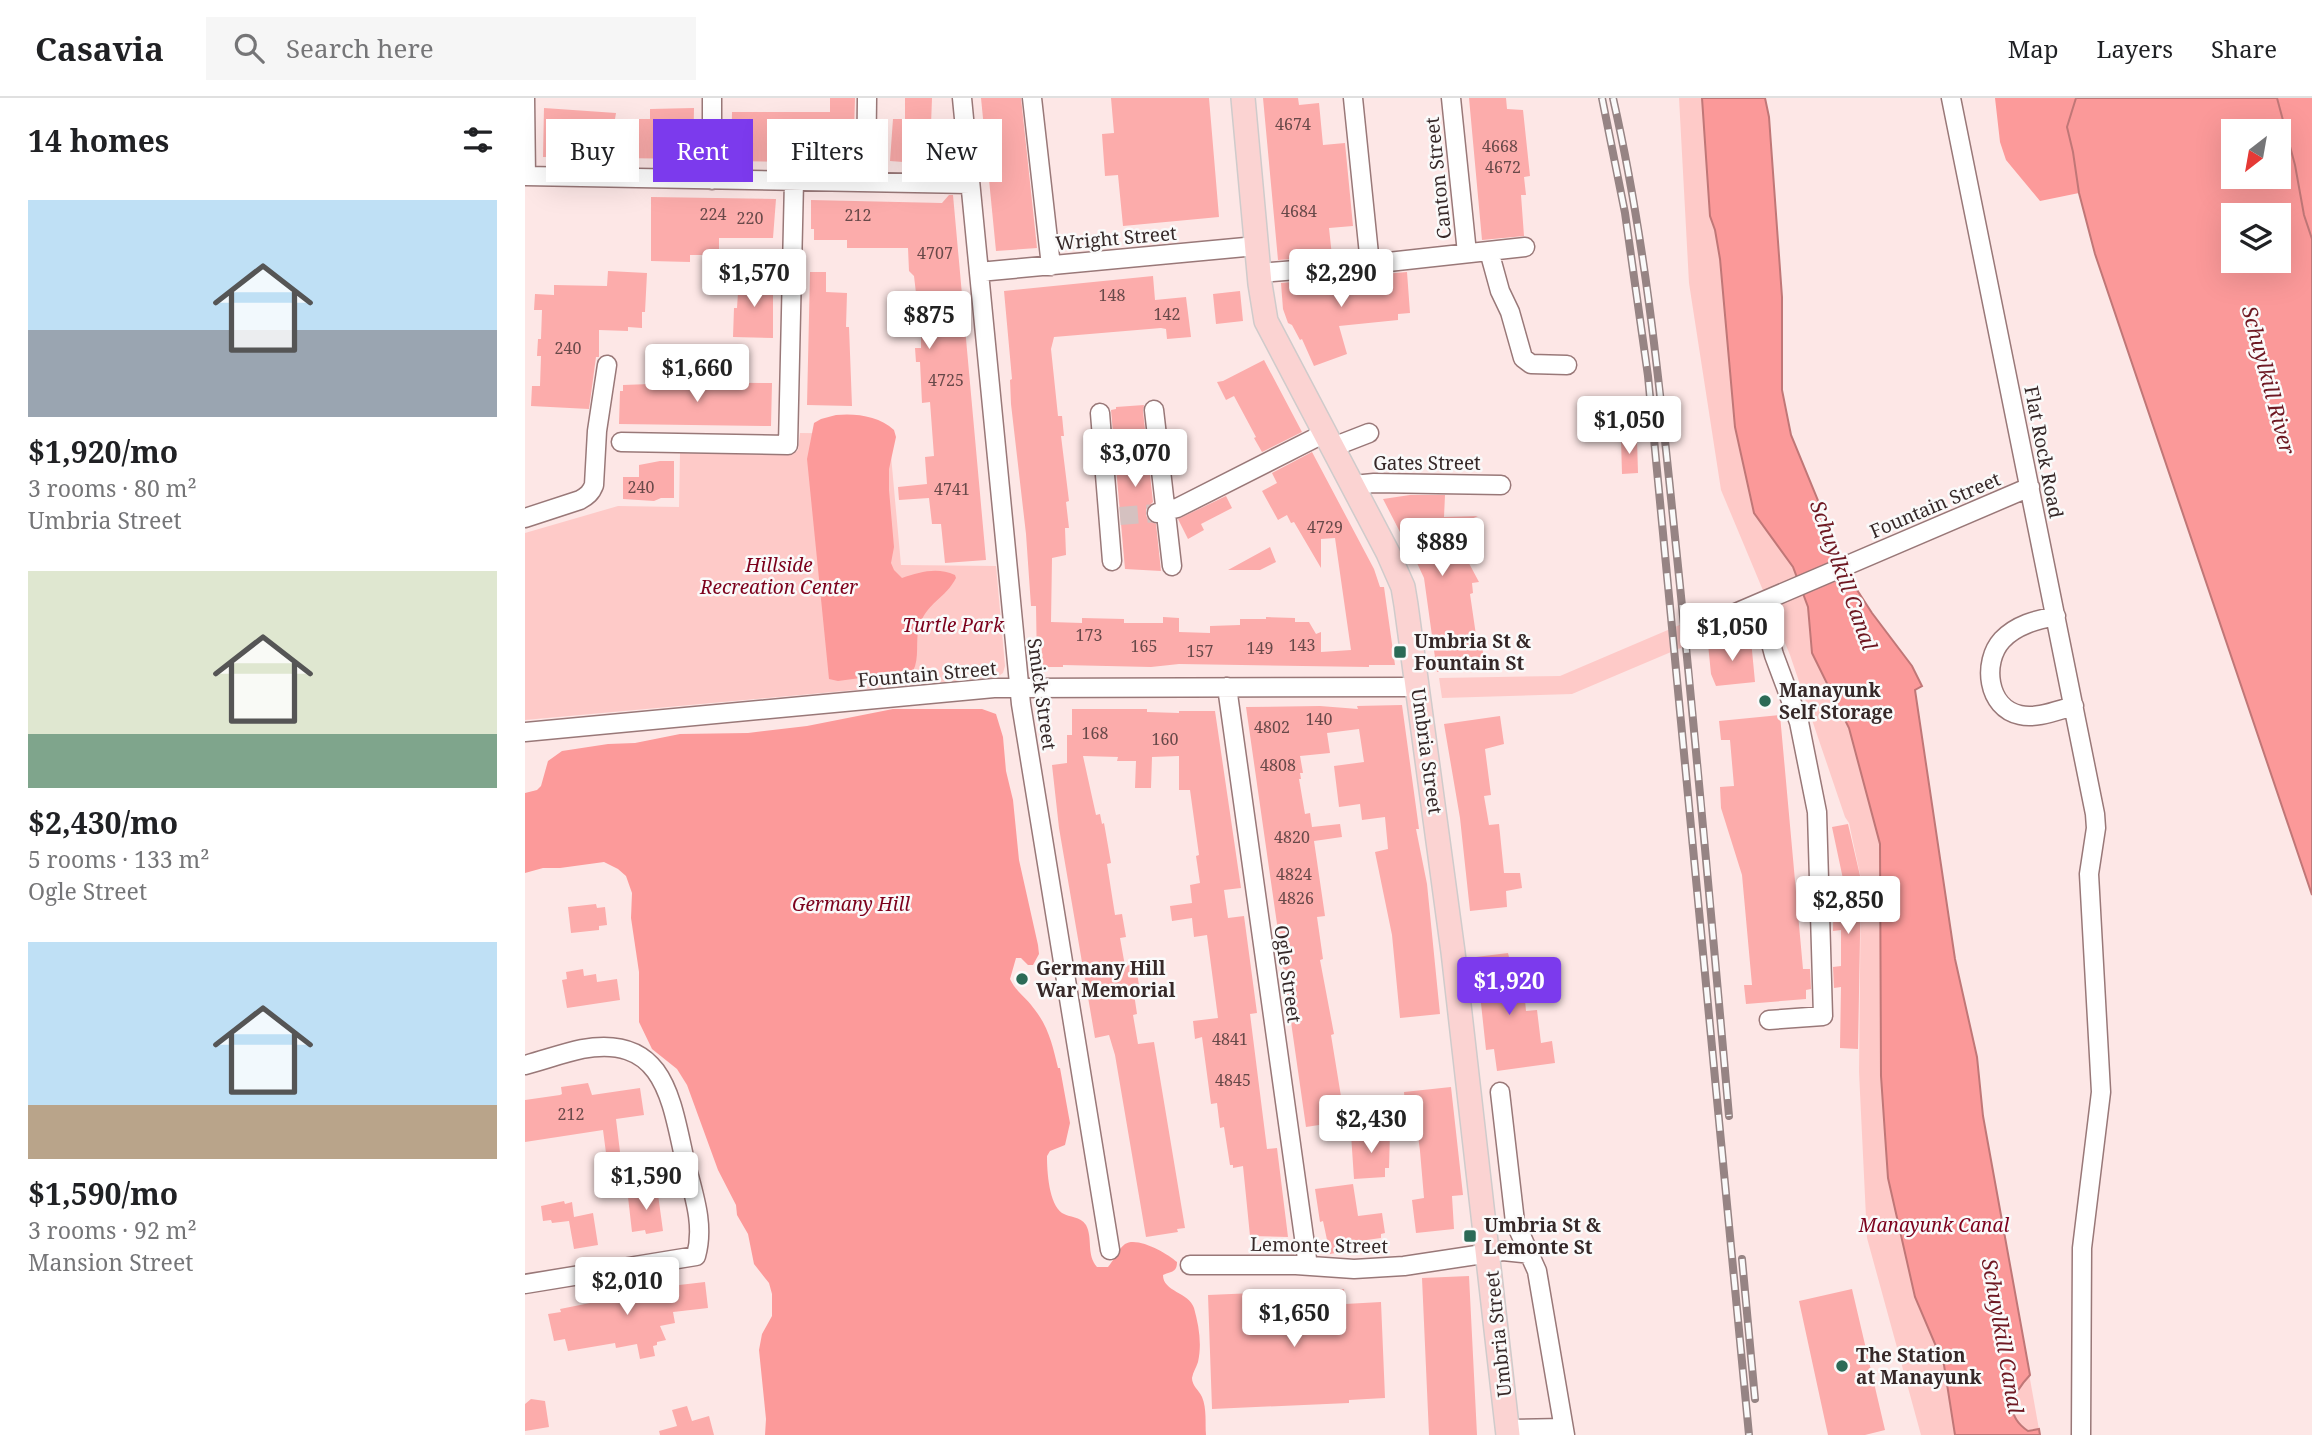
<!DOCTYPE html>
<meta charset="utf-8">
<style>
:root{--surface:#fff;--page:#f6f6f6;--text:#202124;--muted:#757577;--line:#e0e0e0;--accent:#7c3aed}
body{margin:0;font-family:"Noto Serif",serif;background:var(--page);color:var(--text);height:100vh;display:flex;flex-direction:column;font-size:26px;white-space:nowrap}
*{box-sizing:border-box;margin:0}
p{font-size:23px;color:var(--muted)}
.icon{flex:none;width:38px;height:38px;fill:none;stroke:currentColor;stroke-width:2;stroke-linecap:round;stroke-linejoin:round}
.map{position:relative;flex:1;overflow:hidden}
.side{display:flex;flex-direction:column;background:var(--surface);width:525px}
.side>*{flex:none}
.top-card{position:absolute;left:21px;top:21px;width:665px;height:63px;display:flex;gap:14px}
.needle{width:46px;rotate:211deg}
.tools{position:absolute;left:1696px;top:21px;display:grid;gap:14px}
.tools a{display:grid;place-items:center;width:70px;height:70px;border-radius:0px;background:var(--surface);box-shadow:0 7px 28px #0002;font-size:35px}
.price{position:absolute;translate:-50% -60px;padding:0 16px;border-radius:7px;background:#fff;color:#222;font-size:23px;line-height:46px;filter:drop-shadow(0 2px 4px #0008)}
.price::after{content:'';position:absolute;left:50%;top:42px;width:21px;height:16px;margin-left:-10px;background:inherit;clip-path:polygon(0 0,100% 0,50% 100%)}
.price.active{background:var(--accent);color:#fff}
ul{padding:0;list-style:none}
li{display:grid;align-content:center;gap:14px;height:371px;padding:0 28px}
li span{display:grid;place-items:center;height:217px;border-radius:0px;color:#555}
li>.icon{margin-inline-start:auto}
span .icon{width:126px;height:126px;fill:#fffc;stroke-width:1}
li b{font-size:30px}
h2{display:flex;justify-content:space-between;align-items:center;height:84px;padding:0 28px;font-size:30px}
.tag{padding:0 24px;border-radius:0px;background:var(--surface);box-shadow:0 7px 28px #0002;font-size:24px;line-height:63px}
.tag.active{background:var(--accent);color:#fff}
header{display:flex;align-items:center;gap:42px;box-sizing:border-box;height:98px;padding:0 35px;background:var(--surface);border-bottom:2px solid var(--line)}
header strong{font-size:33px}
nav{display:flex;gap:38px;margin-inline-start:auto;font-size:24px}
.search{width:490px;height:63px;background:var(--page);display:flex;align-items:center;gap:18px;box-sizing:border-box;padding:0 24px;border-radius:0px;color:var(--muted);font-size:26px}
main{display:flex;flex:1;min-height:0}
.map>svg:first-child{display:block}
.green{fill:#fecac8}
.forest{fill:#fc9a9a}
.water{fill:#fb9999;stroke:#c07777;stroke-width:2;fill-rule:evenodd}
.building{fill:#fcacab}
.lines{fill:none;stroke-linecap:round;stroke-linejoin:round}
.minor-tunnel{stroke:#d5c1c0;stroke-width:18;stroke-dasharray:18 9;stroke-linecap:butt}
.minor-casing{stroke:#997878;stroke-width:21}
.major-casing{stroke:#cfcbcb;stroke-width:26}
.minor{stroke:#fff;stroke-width:18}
.major{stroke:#fbd3d2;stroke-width:23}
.rail-casing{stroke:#968484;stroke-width:8}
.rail{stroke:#fafafa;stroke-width:5;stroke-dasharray:16;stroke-linecap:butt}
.poi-dot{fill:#2b6a56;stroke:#fafafa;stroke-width:2.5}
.labels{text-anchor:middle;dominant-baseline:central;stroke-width:5;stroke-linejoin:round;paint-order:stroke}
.number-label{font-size:16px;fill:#684949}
.street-label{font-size:19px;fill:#362828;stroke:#fafafa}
.park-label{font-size:19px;font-style:italic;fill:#7c011c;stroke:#fafafa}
.poi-label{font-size:19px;font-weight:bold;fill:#362828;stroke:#fafafa;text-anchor:start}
.water-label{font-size:21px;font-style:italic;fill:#6e1822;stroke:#fafafa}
</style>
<header>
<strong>Casavia</strong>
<div class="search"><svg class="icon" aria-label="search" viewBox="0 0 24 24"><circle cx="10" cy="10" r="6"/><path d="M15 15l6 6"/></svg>Search here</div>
<nav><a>Map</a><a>Layers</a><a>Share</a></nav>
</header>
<main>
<section class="side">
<h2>14 homes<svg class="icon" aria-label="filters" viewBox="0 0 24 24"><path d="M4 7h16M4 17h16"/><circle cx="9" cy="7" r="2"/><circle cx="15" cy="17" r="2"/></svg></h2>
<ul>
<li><span style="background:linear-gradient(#bfe0f5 60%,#9aa5b1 0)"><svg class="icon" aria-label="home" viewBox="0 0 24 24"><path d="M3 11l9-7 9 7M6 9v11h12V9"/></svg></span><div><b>$1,920/mo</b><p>3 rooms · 80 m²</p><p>Umbria Street</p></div></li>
<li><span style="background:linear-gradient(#dfe7d0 75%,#7fa58c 0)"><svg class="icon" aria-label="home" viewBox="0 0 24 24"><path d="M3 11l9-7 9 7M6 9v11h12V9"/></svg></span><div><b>$2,430/mo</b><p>5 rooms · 133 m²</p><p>Ogle Street</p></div></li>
<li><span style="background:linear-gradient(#bfe0f5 75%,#b9a48a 0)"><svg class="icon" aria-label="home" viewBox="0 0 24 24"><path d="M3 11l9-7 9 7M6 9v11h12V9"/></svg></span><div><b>$1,590/mo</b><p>3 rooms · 92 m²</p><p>Mansion Street</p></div></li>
</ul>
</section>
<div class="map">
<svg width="1787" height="1337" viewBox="0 0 1787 1337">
<rect width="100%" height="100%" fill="#fde7e6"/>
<path class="green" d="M1154 0H1240L1244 19 1257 199V292L1266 337 1308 439 1310 455 1322 482 1332 492 1347 515 1387 568 1397 588 1390 592 1430 861 1452 959 1458 1018 1515 1337H1396L1342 1140 1334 974 1336 781 1324 725 1320 719 1265 557 1196 392 1164 185Z
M275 335 364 336 376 467 471 468 480 568 478 575 472 579 0 622V435L93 408 154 409 155 355 265 357 273 352Z
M1171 520 1172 543 1047 596 917 600 914 580 1035 578Z"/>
<path class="forest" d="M1470 0H1551L1542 29 1548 54 1554 95 1515 103 1481 62 1475 44Z
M1752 0H1787V141L1779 117 1770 67Z
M311 317C331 315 354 318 369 332L371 339 364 371V392L369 449 366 465 369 472 377 480C395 474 412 469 430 477L431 480C421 500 401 505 394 529 390 543 395 560 388 573L313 583 304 581 282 361 289 325 296 321Z
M368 611H457L471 616 478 639 481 673 488 702 494 762 513 847 514 856 508 867H503L496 860H491L485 881C491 894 502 900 510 912 524 930 528 949 533 970H535L545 1025 540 1047 525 1053 522 1058C522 1074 524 1106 537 1115 545 1120 555 1118 561 1127 568 1140 561 1157 572 1169H583C589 1162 593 1151 600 1146 612 1138 642 1155 652 1164 652 1175 646 1173 638 1177 638 1194 664 1194 669 1210 674 1228 677 1246 673 1264 671 1270 668 1274 667 1280 667 1288 674 1292 677 1299 682 1311 680 1325 681 1337H240L241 1321 234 1252 237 1236 247 1218V1196L244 1185 229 1166 223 1136 212 1117 211 1107 193 1072 162 987 152 971 127 951 114 924V874L106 820 107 795 101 778 93 771 79 764 35 770H18L0 775V695L12 692 16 688 23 663 37 653 83 646 110 645 155 636 223 635 282 628Z"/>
<path class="water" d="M1177 0H1240L1244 19 1257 199V292L1266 337 1308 439 1310 455 1322 482 1332 492 1347 515 1387 568 1397 588 1390 592 1430 861 1452 959 1458 1018 1505 1277C1487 1296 1478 1316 1503 1333L1514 1331 1515 1337H1430L1419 1267 1390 1199 1363 1080 1356 978 1355 746 1324 630 1287 555 1283 509 1268 469 1229 415 1210 329 1195 161 1190 132 1185 118Z
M1551 0H1752L1770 67 1779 117 1787 141V797L1570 156 1554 95 1548 54 1542 29ZM1708 33H1754V79H1708ZM1708 117H1754V163H1708Z"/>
<path class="building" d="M305 0H330L328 65 206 63 207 14H305Z
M380 0H407L405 54H408L405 66 365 63 368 21H380Z
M456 0H496L512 150 471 153Z
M586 0H684L694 119 598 128 593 77 580 78 577 36 589 35Z
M738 0H773L774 7 794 5 798 47 820 45 828 128 804 130 807 158 753 162Z
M944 0H981L982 11 998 12 1005 78 999 79 1001 97H996L999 138 957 142Z
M19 10 91 15 90 21H125V11L169 10 168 61 18 59Z
M424 97H428L461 462 420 465 416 426H407L404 400 374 402 373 389 402 386 400 359 409 358 405 304 397 305 395 264H391L390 250H396V238L389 178 384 173 383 150H322V142H289V131H286V102L417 105Z
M126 99 251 101 248 140H194V157H165V164L126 163Z
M83 173 122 175 120 214H117V230L103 229V233L74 232V259H71L64 311 6 308 7 288H15L16 258H12L13 241H16L17 212H9L10 196 29 197V187L82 188Z
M285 174H301V194L322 195 321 229H324L327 308 282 307Z
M882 174 885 215 873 216V222L814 228 822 256 789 268 777 241 775 242 767 227 763 225 758 211 756 185Z
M628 178 630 202 661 199 666 239 642 241 641 231 636 230 529 239 526 251 533 318H537L539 338H536L544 403 541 404 544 430H540L541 457 527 460 526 524 557 525V520L599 521V525H638V519L654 520V534L685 535V528L715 527V521H741V519L770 520V524H784L791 536 796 534V554L826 552 810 440 796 441V470L769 424 766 425 762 417 753 422 737 393 752 385 747 375 787 354 849 471 855 489H859L870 567H844V569L654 566 626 569 538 567V569H512L511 508H506L501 436 486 306 485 282 487 281 479 193Z
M214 179 248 180V240L208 239 209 210H212Z
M715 193 718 223 691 226 688 196Z
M739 262 777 334 737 354 729 340 731 339 709 298 701 302 692 284 698 283Z
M125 284 247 285 246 328 94 326 95 293H98V287L125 286Z
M619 307 618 313 628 404 621 411V417L624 423 631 426 636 473 600 471 586 312 591 311V309Z
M1096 341H1112L1113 375 1097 376Z
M135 363H149V400H136L129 403 98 401V379H114V367Z
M885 397H920L919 419 953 418 929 429 933 441H931L954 484 947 485 948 495 945 496 952 544H957L959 566 943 569V574H912L899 480 878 435 876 436 858 401Z
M701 398 707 410 676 426 679 432 663 441 653 421Z
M745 449 751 464 735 472H703Z
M1226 542 1230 584 1191 588 1186 576 1183 546Z
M877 607 894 731H891L902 786 915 916 875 920 867 837 850 754 863 751 860 719 837 722 835 706 814 709 809 668 839 664 834 631 802 635 805 655 775 658 778 675H775L776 681H774L780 716 785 715 787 729 815 726 817 739 789 743 800 818 792 819 798 861 795 862 809 936 806 937 820 1023 781 1029 721 609 795 608 833 611 832 608Z
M547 611H622V614L654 615V613H690L716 790 699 792 703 820 719 818 732 915 725 916 742 1051 752 1050 763 1139 725 1138 718 1068 708 1070V1067H705L699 1029 695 1030 692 1005 686 1006 677 939 670 941 668 923 693 920 682 837 669 839 667 820 647 823 645 808 667 805 665 787 675 785 671 758 674 757 665 692H654V658L627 659 626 690H610L611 663H592L593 659 558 658 571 717 575 716 577 726 579 725 586 765 582 766 590 817 597 816 601 839 595 840 600 868 611 866 614 888 608 889 612 916 608 917 613 946 629 944 660 1130 652 1131 653 1134 621 1139 590 957 584 937 570 940 534 730 527 667 542 665V637H547Z
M1255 617 1278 871H1285L1286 891 1281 892V901L1221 906 1219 887H1227L1217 777 1196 710 1195 689 1209 688 1205 642H1196L1194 623Z
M975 618 979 646 960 651 966 697 959 698 964 727 974 726 979 775H995L997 790 981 793 982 809 945 813 935 720 919 626Z
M1323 726 1336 782 1333 951 1315 950 1316 889 1309 890 1308 869 1316 868V832L1308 833 1309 781H1318L1307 729Z
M71 806 72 810 80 809 82 827 74 828V832L46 835 43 809Z
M983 855 987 871 992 870 993 880H998L1001 913 1012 912 1016 945 1027 943 1030 965 972 973 969 951 961 952 951 859Z
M58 871 59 878 71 876 72 884 92 881 95 902 42 910 37 882 42 881 41 874Z
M63 985 67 997 115 990 119 1017 91 1021 95 1054 81 1055 78 1032 0 1044V1002L35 997 37 996 36 989Z
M926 989 938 1097 927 1098 929 1131 891 1135 887 1102 899 1100 895 1053 892 1031 882 1032 879 994Z
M865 1034 864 1070H860V1079L829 1081 826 1036Z
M150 1071 154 1084 134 1090 132 1076Z
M828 1086 833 1118 857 1115 860 1135 856 1136V1140L820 1145 821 1153 805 1156 798 1123 795 1124 790 1091Z
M132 1089 138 1133 121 1136 120 1132 107 1134 103 1099 116 1097 115 1091Z
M39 1103 40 1106 47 1104 49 1119 68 1115 73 1147 49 1151 44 1123 27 1125 26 1122 18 1123 16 1108Z
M944 1178 952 1337H904L897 1180Z
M126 1184 128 1190 180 1184 183 1210 148 1214 150 1225 135 1228 141 1242 132 1244V1247L128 1248 130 1258 115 1261 112 1246 91 1250 90 1245 43 1253 40 1241 29 1243 23 1216 36 1214 35 1211 65 1205 64 1202 73 1201V1198Z
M819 1191 820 1206 856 1204 860 1300 824 1302V1305L687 1311 683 1197Z
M1327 1191 1360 1332 1340 1337H1303L1274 1203Z
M6 1301 20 1303 24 1329 0 1333V1306Z
M162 1308 167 1323 184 1318 189 1337H135L134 1333 152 1328 147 1312Z"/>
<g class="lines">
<path class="minor-tunnel" d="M595 418 632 415"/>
<defs>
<path id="minor" d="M0 0 1 78
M437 0 496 606 585 1152
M507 0 526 168
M828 0 845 166
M926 0 942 155
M1426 0 1570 716 1571 730 1564 776 1576 994 1557 1150 1556 1337
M0 78 445 86
M187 82V0
M341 84 342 0
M964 153 975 193 985 214 998 260 1006 266 1042 267
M454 174 731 148
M734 175 845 166 1000 149
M629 312 647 468
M575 315 587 463
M96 344 263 347 269 83
M808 349 844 335
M828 387 849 385 976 387
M632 415 652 410 800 335
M0 420 55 402C62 398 66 395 69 387L72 333 82 267
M1235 505 1249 557 1274 624 1292 714 1298 918 1244 922
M1531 518C1511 522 1491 527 1477 542 1457 564 1462 610 1495 617 1512 621 1533 612 1549 608
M1171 532 1505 389
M702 589 783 1168
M0 634 469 590 893 589
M0 967C19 962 38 955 57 951 140 936 146 1002 160 1063 168 1095 180 1126 171 1158L0 1186
M975 994 990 1124 1012 1173 1040 1337
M665 1167H771L829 1171 879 1168 978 1153 1005 1156
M983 1331 1038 1330"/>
<path id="major" d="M718 0 735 186 741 223 863 455 878 489 881 507 928 854 983 1337"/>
</defs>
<use href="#minor" class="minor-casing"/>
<use href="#major" class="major-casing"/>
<use href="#minor" class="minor"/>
<use href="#major" class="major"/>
<defs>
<path id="rail" d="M1077 0 1100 115 1123 278 1224 1337
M1088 0C1121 145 1135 292 1150 439 1170 632 1187 825 1204 1018
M1217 1161 1230 1301"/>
</defs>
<use href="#rail" class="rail-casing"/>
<use href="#rail" class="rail"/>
</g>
<g class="poi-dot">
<rect x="868" y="547" width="14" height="14" rx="3.5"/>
<circle cx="1240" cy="603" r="7"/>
<circle cx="497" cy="881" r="7"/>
<rect x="938" y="1131" width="14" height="14" rx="3.5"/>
<circle cx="1317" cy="1268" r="7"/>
</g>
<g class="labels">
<g class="number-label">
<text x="768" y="26">4674</text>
<text x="975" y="48">4668</text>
<text x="978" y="69">4672</text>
<text x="774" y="113">4684</text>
<text x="188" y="116">224</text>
<text x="333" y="117">212</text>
<text x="225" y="120">220</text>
<text x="410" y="155">4707</text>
<text x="587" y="197">148</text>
<text x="642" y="216">142</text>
<text x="43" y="250">240</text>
<text x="421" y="282">4725</text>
<text x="116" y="389">240</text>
<text x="427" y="391">4741</text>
<text x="800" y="429">4729</text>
<text x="564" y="537">173</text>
<text x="777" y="547">143</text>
<text x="619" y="548">165</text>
<text x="735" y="550">149</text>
<text x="675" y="553">157</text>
<text x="794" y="621">140</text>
<text x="747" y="629">4802</text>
<text x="570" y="635">168</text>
<text x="640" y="641">160</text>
<text x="753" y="667">4808</text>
<text x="767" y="739">4820</text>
<text x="769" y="776">4824</text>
<text x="771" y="800">4826</text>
<text x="705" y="941">4841</text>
<text x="708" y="982">4845</text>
<text x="46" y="1016">212</text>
</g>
<g class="street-label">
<text transform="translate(913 80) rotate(-96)">Canton Street</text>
<text transform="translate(591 140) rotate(-5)">Wright Street</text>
<text transform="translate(1519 354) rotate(79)">Flat Rock Road</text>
<text x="902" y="365">Gates Street</text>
<text transform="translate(1410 407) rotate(-23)">Fountain Street</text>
<text transform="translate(402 576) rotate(-5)">Fountain Street</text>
<text transform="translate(517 596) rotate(82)">Smick Street</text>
<text transform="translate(902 653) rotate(82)">Umbria Street</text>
<text transform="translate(763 876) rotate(82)">Ogle Street</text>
<text transform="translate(794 1147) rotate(1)">Lemonte Street</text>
<text transform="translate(973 1236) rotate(-96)">Umbria Street</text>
</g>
<g class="park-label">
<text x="254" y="467">Hillside<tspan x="254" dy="22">Recreation Center</tspan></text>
<text x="428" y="527">Turtle Park</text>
<text x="326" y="806">Germany Hill</text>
<text x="1409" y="1127">Manayunk Canal</text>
</g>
<g class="poi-label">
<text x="889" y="543">Umbria St &amp;<tspan x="889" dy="22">Fountain St</tspan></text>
<text x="1254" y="592">Manayunk<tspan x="1254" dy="22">Self Storage</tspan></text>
<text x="511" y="870">Germany Hill<tspan x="511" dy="22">War Memorial</tspan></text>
<text x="959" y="1127">Umbria St &amp;<tspan x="959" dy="22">Lemonte St</tspan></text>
<text x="1331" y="1257">The Station<tspan x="1331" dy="22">at Manayunk</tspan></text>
</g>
<g class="water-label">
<text transform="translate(1744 282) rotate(75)">Schuylkill River</text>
<text transform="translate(1319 477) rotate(70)">Schuylkill Canal</text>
<text transform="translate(1478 1238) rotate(80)">Schuylkill Canal</text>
</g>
</g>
</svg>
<div class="tools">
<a><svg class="needle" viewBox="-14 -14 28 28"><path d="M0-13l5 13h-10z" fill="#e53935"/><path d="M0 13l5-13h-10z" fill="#757577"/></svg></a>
<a><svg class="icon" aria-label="layers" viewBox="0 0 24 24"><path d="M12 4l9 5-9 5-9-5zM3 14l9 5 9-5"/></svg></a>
</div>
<b class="price" style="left:229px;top:211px">$1,570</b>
<b class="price" style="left:816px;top:211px">$2,290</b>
<b class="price" style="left:404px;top:253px">$875</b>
<b class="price" style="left:172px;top:306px">$1,660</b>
<b class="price" style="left:1104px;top:358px">$1,050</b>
<b class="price" style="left:610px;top:391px">$3,070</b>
<b class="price" style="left:917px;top:480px">$889</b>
<b class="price" style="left:1207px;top:565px">$1,050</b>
<b class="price" style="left:1323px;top:838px">$2,850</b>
<b class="price active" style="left:984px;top:919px">$1,920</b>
<b class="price" style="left:846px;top:1057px">$2,430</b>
<b class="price" style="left:121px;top:1114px">$1,590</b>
<b class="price" style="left:102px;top:1219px">$2,010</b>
<b class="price" style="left:769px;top:1251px">$1,650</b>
<div class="top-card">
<a class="tag">Buy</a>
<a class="tag active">Rent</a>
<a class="tag">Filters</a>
<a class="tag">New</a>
</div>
</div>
</main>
